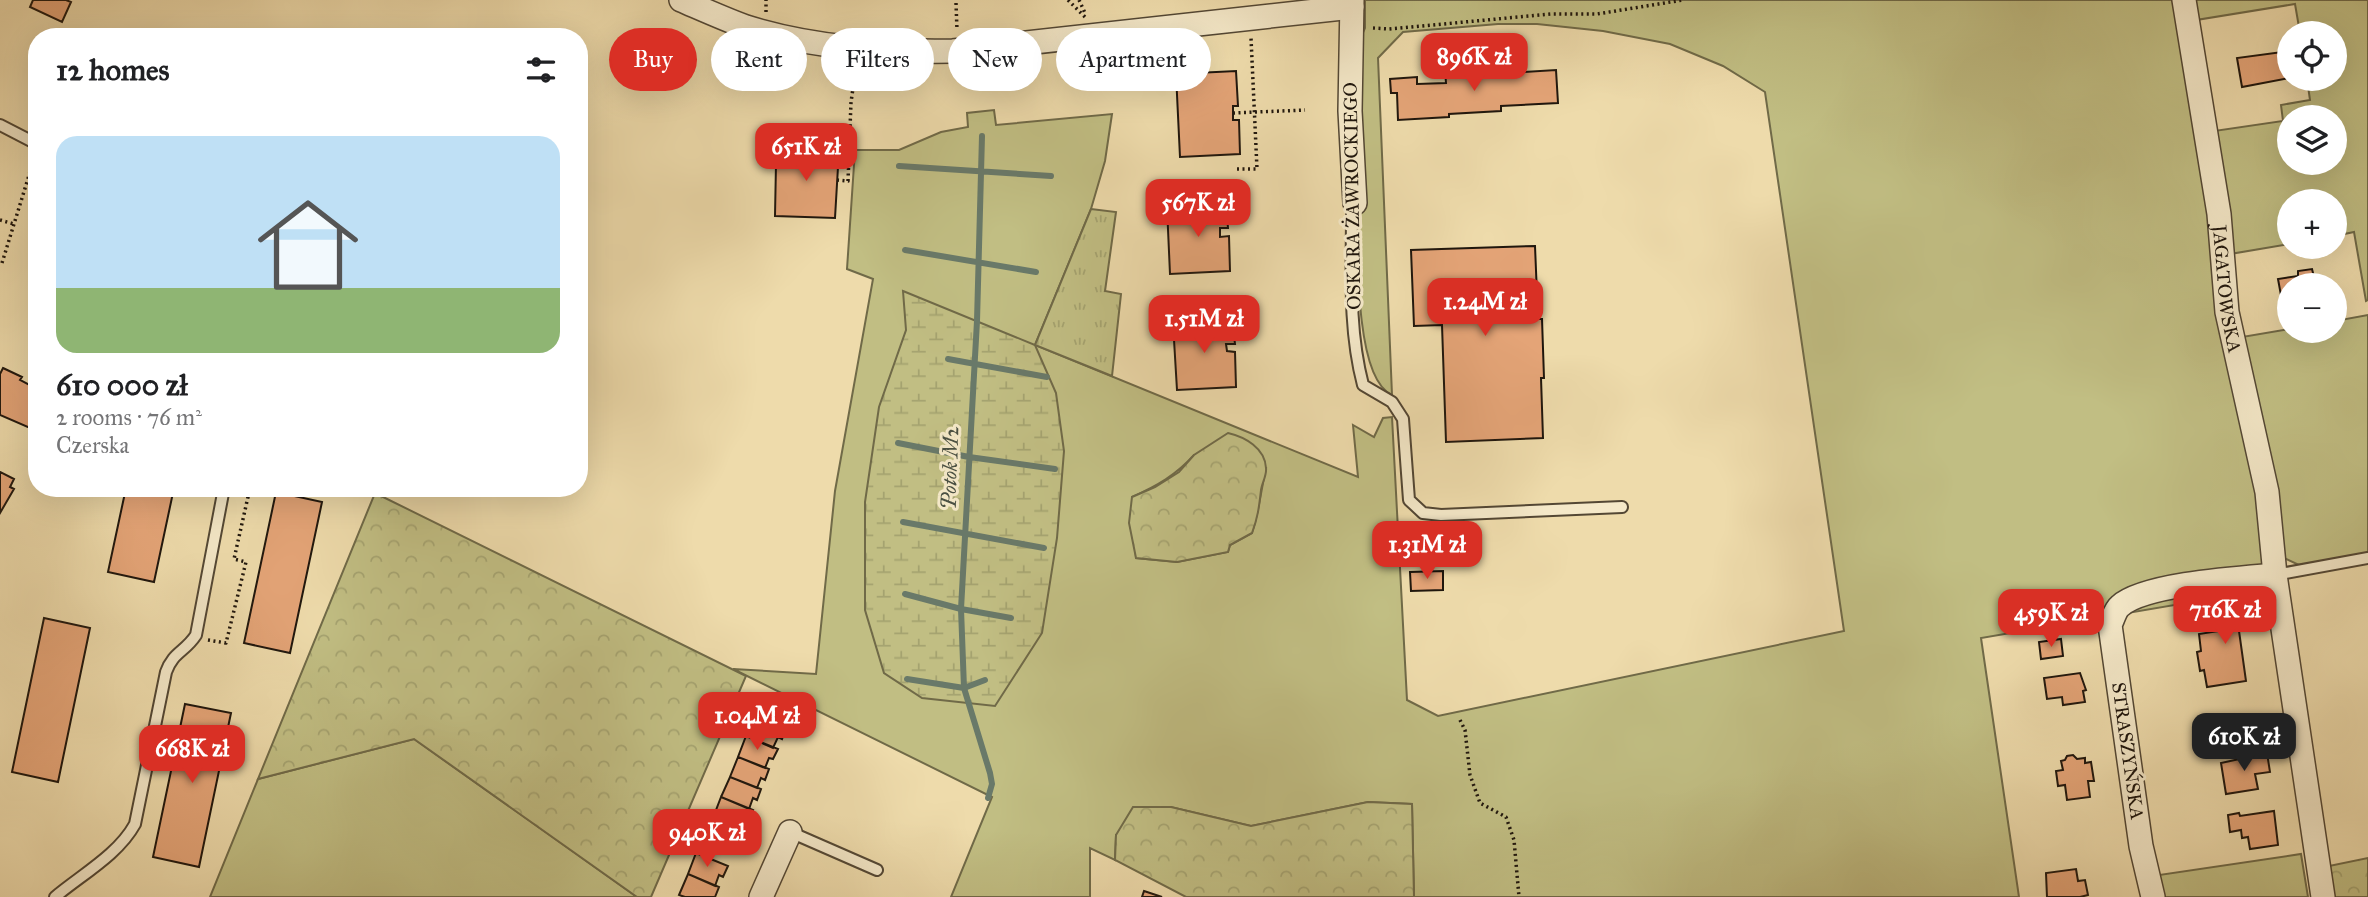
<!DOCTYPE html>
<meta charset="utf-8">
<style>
:root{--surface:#fff;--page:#f2f2f2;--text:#202124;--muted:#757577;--line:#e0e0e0;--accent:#d93025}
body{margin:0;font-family:"IM FELL Great Primer",serif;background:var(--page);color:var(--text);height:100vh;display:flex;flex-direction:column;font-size:26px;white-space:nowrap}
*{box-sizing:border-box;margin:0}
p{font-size:23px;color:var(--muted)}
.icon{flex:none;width:38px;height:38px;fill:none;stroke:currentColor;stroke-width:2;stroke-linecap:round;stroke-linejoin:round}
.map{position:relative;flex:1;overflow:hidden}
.details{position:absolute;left:28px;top:28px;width:560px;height:469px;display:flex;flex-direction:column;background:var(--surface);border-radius:28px;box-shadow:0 7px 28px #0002}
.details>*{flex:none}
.top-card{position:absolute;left:609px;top:28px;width:665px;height:63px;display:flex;gap:14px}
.buttons{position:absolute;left:2277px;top:21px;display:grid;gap:14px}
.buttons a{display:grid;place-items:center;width:70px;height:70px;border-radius:50%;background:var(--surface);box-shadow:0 7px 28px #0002;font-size:35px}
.price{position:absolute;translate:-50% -60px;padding:0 16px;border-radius:14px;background:var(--accent);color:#fff;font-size:23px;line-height:46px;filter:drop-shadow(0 2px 4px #0008)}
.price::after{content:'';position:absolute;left:50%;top:42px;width:21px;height:16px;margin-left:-10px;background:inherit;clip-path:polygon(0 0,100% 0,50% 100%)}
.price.selected{background:#222;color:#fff}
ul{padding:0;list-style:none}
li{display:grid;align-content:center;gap:14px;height:371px;padding:0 28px}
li+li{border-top:2px solid var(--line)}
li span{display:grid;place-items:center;height:217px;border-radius:21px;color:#555}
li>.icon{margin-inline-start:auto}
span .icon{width:126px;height:126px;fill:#fffc;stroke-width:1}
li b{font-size:30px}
h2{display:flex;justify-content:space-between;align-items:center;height:84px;padding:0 28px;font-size:30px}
.tag{padding:0 24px;border-radius:32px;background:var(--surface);box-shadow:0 7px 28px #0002;font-size:24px;line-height:63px}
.tag.selected{background:var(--accent);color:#fff}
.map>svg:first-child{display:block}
.grass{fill:#c1be83;stroke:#706a48;stroke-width:2;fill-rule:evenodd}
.forest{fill:url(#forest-crowns);stroke:#706a48;stroke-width:2}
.wetland{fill:url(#wetland-marsh);stroke:#706a48;stroke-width:2}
.park{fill:url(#park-tufts);stroke:#706a48;stroke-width:2}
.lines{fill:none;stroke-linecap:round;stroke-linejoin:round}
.stream{stroke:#697969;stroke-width:6}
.building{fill:#e4a477;stroke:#1f160d;stroke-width:2}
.service-casing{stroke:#534734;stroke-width:14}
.minor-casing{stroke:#534734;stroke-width:26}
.path{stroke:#1f160d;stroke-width:3.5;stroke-dasharray:2 3.5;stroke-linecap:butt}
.service{stroke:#f4e8c8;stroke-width:10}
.minor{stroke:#f4e8c8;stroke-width:23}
.labels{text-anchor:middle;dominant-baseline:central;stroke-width:6;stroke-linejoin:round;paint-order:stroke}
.street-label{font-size:19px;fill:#1f160d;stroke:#f4e8c8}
.water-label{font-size:21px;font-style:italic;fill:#4a5043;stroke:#f4e8c8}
</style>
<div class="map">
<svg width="2368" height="897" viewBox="0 0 2368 897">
<defs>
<pattern id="forest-crowns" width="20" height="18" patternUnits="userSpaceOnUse" patternTransform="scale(1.75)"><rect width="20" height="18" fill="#c1be83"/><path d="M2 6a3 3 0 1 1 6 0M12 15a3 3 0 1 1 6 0" fill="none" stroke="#a5a370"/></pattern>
<pattern id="wetland-marsh" width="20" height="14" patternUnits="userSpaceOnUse" patternTransform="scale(1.75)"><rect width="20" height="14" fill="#c1be83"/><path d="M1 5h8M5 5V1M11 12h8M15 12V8" fill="none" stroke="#a5a370"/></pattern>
<pattern id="park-tufts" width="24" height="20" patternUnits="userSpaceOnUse" patternTransform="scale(1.75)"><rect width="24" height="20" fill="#c1be83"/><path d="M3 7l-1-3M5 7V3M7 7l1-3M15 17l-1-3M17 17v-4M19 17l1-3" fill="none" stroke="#a5a370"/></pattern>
</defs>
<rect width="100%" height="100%" fill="#eedbab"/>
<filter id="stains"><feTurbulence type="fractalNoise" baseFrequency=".00286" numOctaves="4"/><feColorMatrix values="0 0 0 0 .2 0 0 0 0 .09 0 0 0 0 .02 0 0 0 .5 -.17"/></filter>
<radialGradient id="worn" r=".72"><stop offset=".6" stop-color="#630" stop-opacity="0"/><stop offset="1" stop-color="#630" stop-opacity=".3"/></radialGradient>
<path class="grass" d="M1365 0H2180L2268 559 2263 590 1981 638 2019 897H1414L1412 804 1368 802 1251 826 1171 807 1116 835 1115 860 1090 848V897H951L992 797 733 669 816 674 835 491 873 279 847 269 855 150H899L941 132 968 127 967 113 994 110 996 125 1112 114 1105 161 1091 209 1035 345 1358 477 1353 425 1374 437 1383 418 1392 417 1407 700 1438 716 1844 631 1765 92 1723 66 1670 44 1603 31 1537 24H1498L1403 32 1378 58 1392 395C1354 378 1358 251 1358 214L1365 206 1359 122 1361 37 1365 28ZM1194 455 1266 468C1261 490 1259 512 1252 533L1230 545 1228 552 1177 562 1136 558 1132 497C1157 486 1176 475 1194 455Z
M2191 0H2368V300L2366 301 2354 232 2335 236 2334 201H2289V244L2230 254 2214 131 2283 121 2281 105 2310 100 2307 79H2334V33H2300L2295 4 2196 20ZM2289 117H2334V163H2289Z
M2368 315V553L2301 566 2282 557 2242 337 2289 329V331H2334L2335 321Z
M414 739 637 897H210L258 779Z
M2301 854 2308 897H2162L2159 875Z"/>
<path class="forest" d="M1228 433C1245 437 1265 448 1266 468 1267 475 1262 483 1261 490 1259 507 1258 517 1252 533L1230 545 1228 552 1177 562 1136 558 1129 523 1132 497 1155 487 1179 472 1194 455Z
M375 493 746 676 651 897H637L414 739 258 779Z
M1368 802 1412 804 1414 897H1186L1115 860 1116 835 1133 807H1171L1251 826Z
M2368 858V897H2333L2329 866Z"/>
<path class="wetland" d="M903 291 1035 345 1056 393 1064 451 1057 538 1042 633 995 706 922 698 884 673 865 610V502L879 407 906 330Z"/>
<path class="park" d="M1091 209 1116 212 1105 291 1121 294 1112 376 1035 345Z"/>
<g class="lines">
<path class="stream" d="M982 136 977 321 961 609 964 688 990 773 992 784 988 798
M899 166 1051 176
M905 250 1036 272
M948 359 1047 377
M898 443 969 457 1055 469
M903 522 1044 548
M905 594 961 609 1011 618
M907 679 964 688 985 680"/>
</g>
<path class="building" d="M33 0H66L71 2 62 22 30 7Z
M2289 51V78L2242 87 2237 58Z
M1522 65 1523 72 1556 70 1558 103 1501 106V111L1449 114V117L1398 120 1397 93H1391L1390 79 1417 77V84L1446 83 1445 70 1469 69 1470 76 1500 74V66Z
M1236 71 1238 106H1233V120H1239L1240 154 1180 157 1176 74Z
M774 148 841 151V167H838L835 218 775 216 776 164H773Z
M1226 204 1228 228H1220V237L1229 236 1230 271 1170 274 1167 207Z
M1535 246 1538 319H1542L1544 378H1541L1543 438 1446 442 1442 325 1414 326 1411 250Z
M2312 269 2316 285H2289V317H2285L2278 279 2298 276V271Z
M1232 320 1235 344H1226L1227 351 1235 352 1236 387 1177 390 1173 323Z
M3 368 22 377 20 380 35 388 37 384V431L0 415V374Z
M0 472 14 479 10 487 14 489 0 513Z
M126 488H174L154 582 108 572Z
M276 492 322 502 290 653 244 643Z
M1443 571V590L1411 591 1410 572Z
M2248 601 2252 629 2239 631 2246 681 2207 687 2204 670 2200 671 2197 652 2201 651 2199 634 2219 631 2216 606Z
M44 618 90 628 58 782 12 772Z
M2061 639 2063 656 2041 659 2039 642Z
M2080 673 2086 690 2083 691 2085 702 2063 705 2062 697 2047 699 2044 678Z
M763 695 794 708 790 719 786 717 782 727 755 716Z
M185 704 231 713 199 867 153 857Z
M755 716 786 728 782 739 778 737 773 748 746 736Z
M746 736 778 749 773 759 769 758 765 768 738 757Z
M2267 753 2270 772 2255 774 2258 789 2226 794 2221 763Z
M2073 755 2077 759 2085 758V763L2091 762 2094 781H2088L2090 797 2067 800 2065 785 2058 786 2056 771 2063 770 2061 761 2065 760 2067 756Z
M738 757 769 769 765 780 761 778 757 788 730 777Z
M730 777 761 789 757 800 753 798 749 809 721 797Z
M721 797 753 810 748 820 744 819 740 829 713 818Z
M2274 811 2278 845 2250 849 2248 837 2242 838 2241 830 2230 832 2228 815 2239 813 2240 816Z
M713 818 744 830 740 841 736 839 732 850 705 839Z
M696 853 728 866 723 877 719 875 715 886 688 874Z
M2076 869 2078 881 2085 880 2088 895 2080 897H2047L2046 873Z
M688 874 719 887 715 897H685L679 895Z
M1144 891 1162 897H1142Z"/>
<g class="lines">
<defs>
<path id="service" d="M0 125 37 144
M1355 203 1352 212C1352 270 1348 328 1363 385L1392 402 1403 419 1409 500 1423 513 1441 515 1622 507
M2275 575 2368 558
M790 832 877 870
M55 897C81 875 118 855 135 824L166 672C173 652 185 652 196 635L224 488"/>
<g id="minor">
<path d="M681 0C702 9 724 19 746 27 814 48 882 52 953 51L1352 7"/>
<path d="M1352 0 1350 111 1355 203"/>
<path id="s1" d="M2184 0 2219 214 2227 312 2267 492 2275 575 2323 897"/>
<path d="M761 897 790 832"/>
<path d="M2153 897 2141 846 2110 625C2113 619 2115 610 2120 606 2144 584 2241 578 2275 575"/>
</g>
</defs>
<use href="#service" class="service-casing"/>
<use href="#minor" class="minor-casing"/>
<path class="path" d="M1068 0 1086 18
M1079 0 1085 13
M956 3 957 30
M766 12V0
M1373 28 1389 29 1551 14H1597L1683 0
M1233 113 1305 110
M1237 169H1257L1251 38
M837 180 848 181 851 102 856 68
M0 220 14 224
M2 263 34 159
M208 640 226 643 246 562 234 559 250 488
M1460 720 1465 730 1470 775 1480 803 1506 817 1514 840 1519 897"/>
<use href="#service" class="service"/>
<use href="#minor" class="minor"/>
</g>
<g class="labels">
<g class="street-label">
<text transform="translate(1352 196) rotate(-91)">OSKARA ŻAWROCKIEGO</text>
<text stroke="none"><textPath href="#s1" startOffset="292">JAGATOWSKA</textPath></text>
<text transform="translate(2128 751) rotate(82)">STRASZYŃSKA</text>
</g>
<g class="water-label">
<text transform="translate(950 468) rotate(-88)">Potok M2</text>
</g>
</g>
<rect width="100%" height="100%" filter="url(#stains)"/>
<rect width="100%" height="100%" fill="url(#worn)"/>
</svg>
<div class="buttons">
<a><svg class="icon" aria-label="locate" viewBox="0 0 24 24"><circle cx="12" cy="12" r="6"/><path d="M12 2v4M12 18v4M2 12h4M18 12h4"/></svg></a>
<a><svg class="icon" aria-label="layers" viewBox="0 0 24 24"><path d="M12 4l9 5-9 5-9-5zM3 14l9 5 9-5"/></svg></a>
<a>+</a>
<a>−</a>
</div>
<b class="price" style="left:1474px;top:93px">896K zł</b>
<b class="price" style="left:806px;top:183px">651K zł</b>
<b class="price" style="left:1198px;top:239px">567K zł</b>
<b class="price" style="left:1485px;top:338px">1.24M zł</b>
<b class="price" style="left:1204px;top:355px">1.51M zł</b>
<b class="price" style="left:1427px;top:581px">1.31M zł</b>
<b class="price" style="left:2225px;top:646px">716K zł</b>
<b class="price" style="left:2051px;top:649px">459K zł</b>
<b class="price" style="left:757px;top:752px">1.04M zł</b>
<b class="price selected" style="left:2244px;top:773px">610K zł</b>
<b class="price" style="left:192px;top:785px">668K zł</b>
<b class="price" style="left:707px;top:869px">940K zł</b>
<div class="top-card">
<a class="tag selected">Buy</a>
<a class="tag">Rent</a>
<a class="tag">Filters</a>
<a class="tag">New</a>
<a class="tag">Apartment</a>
</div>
<section class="details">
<h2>12 homes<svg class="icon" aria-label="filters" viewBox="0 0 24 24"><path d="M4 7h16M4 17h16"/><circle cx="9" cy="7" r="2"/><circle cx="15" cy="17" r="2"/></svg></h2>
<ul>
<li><span style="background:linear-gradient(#bfe0f5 70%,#8fb573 0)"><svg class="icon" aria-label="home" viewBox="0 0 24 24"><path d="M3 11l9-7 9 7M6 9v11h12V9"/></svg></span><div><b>610 000 zł</b><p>2 rooms · 76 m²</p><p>Czerska</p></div></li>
</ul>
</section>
</div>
